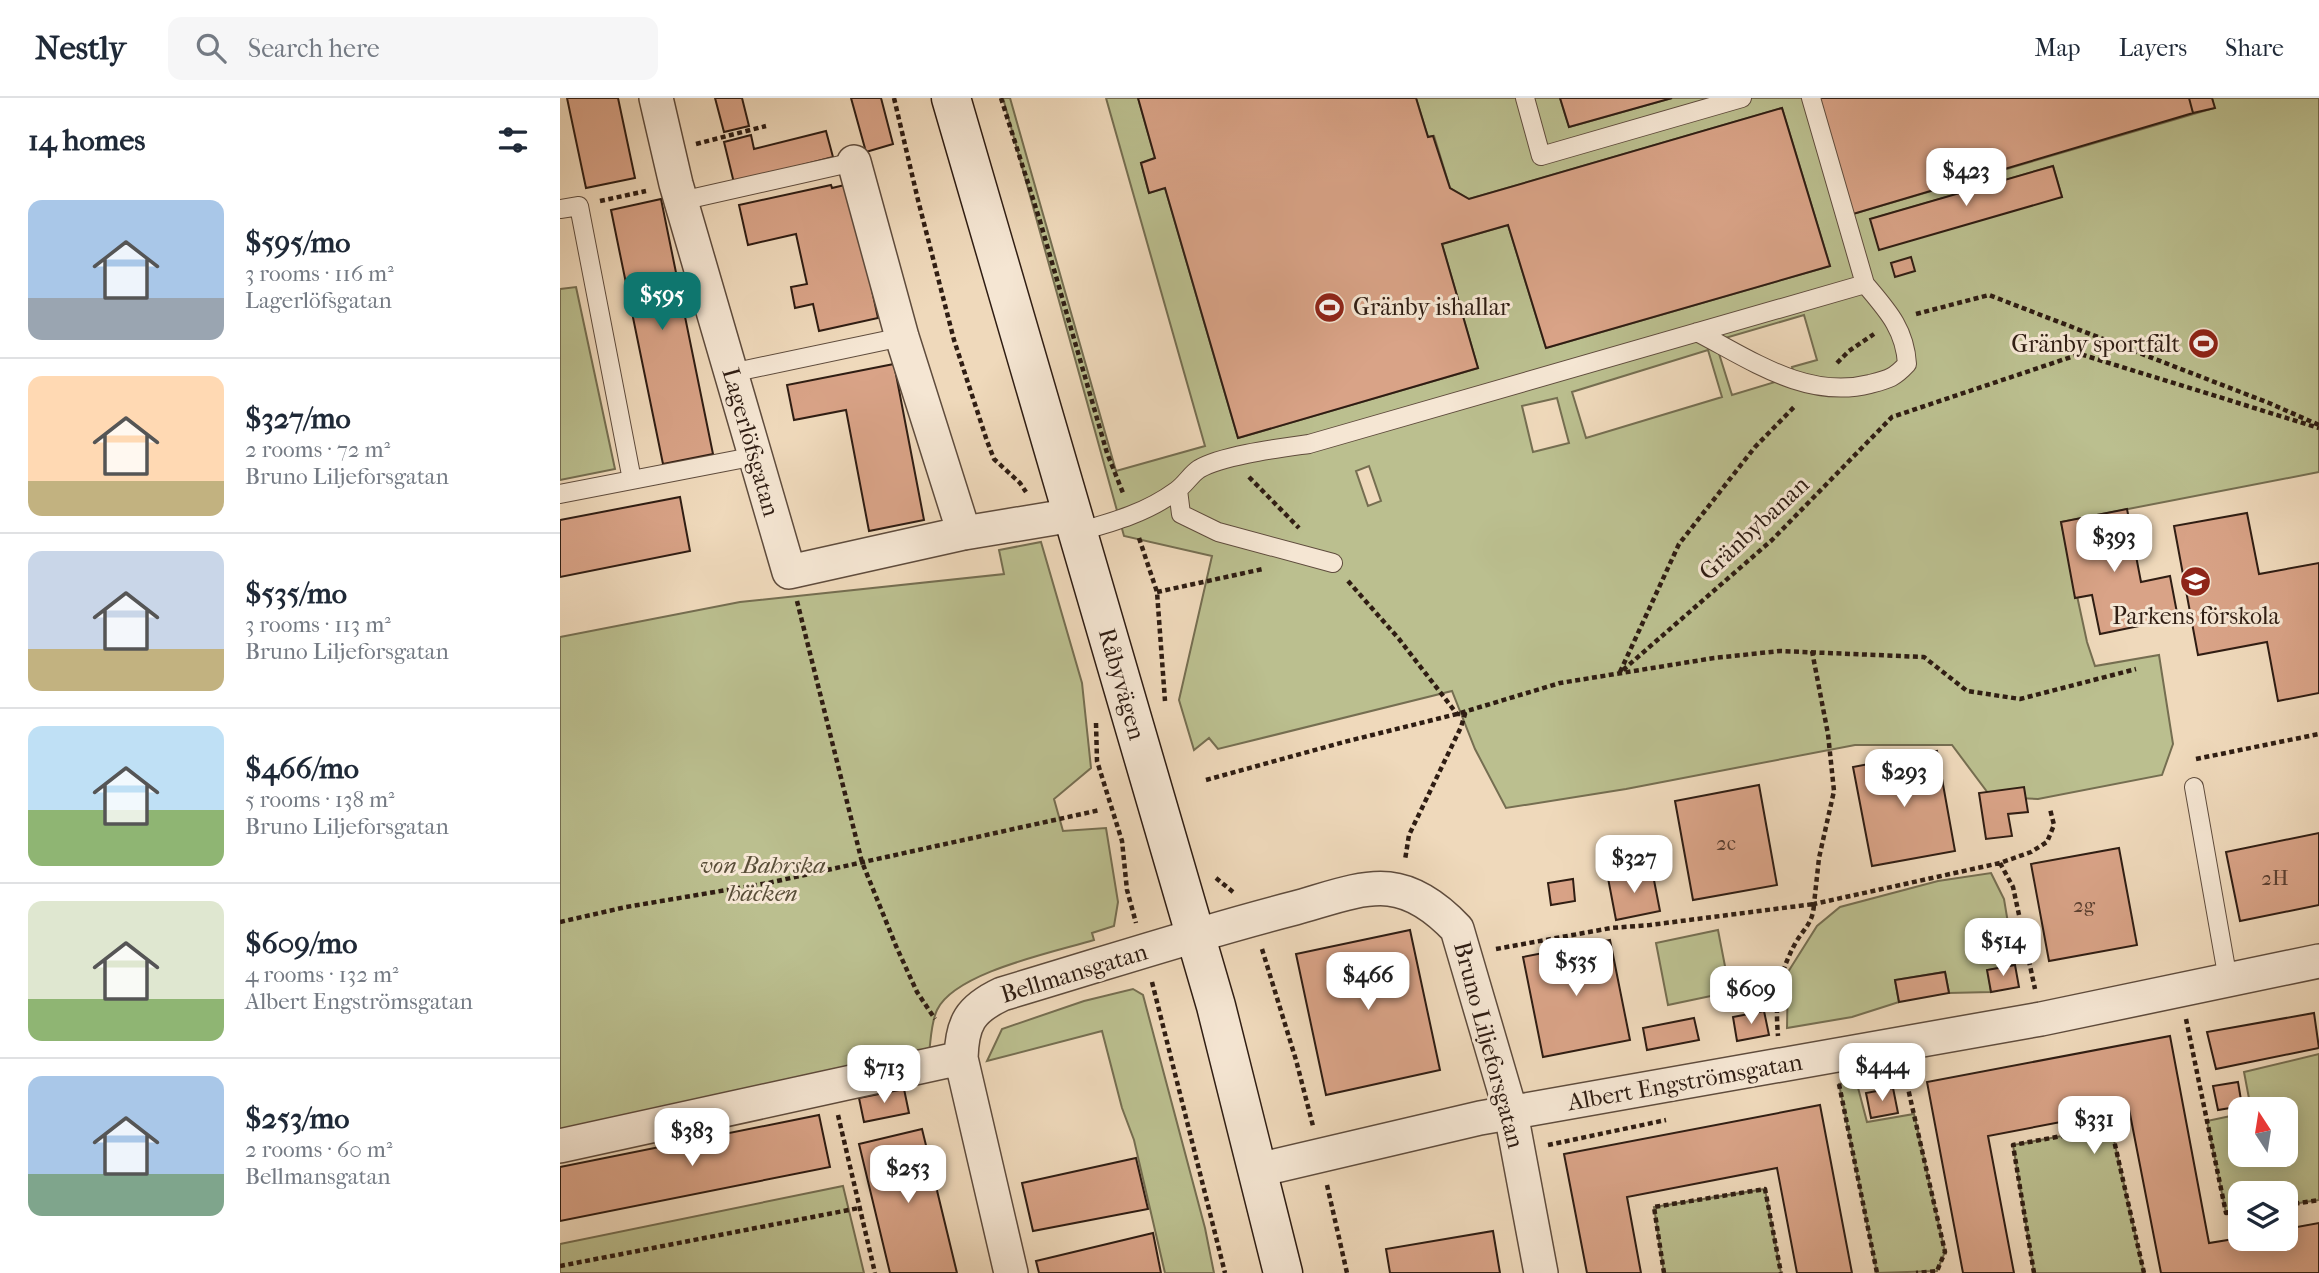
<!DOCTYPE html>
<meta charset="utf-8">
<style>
:root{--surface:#fff;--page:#f6f6f7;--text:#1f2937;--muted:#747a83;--line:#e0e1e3;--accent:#0f766e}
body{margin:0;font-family:"IM FELL French Canon",serif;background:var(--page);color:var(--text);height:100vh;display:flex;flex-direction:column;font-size:26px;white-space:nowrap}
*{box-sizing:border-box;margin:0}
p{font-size:23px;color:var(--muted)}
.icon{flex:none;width:38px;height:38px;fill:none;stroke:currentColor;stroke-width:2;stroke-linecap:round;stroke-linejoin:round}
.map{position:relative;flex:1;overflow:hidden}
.drawer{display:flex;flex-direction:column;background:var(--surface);width:560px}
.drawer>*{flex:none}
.needle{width:46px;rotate:348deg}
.buttons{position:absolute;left:1668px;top:999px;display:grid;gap:14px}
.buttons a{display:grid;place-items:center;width:70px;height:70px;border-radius:14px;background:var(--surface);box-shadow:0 4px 18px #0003;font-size:35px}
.price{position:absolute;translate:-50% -60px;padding:0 16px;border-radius:14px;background:#fff;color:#222;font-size:23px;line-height:46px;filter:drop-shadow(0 2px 4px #0008)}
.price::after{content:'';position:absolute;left:50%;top:42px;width:21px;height:16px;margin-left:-10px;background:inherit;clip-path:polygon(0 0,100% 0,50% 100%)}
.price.current{background:var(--accent);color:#fff}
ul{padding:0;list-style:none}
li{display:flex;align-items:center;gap:21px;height:175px;padding:0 28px}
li+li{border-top:2px solid var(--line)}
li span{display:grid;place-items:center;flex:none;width:196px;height:140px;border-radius:14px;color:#555}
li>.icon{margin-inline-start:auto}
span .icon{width:84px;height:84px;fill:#fffc;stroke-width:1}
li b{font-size:30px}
h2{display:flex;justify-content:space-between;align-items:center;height:84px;padding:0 28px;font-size:30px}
header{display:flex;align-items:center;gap:42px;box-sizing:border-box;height:98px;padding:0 35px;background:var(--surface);border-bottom:2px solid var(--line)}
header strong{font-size:33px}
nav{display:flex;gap:38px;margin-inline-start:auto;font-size:24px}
.search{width:490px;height:63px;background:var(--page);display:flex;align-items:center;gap:18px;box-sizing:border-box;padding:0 24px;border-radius:14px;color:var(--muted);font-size:26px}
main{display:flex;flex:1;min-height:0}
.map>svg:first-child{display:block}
.green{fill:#bbbf8f;stroke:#756e51;stroke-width:2;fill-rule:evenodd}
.building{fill:#d9a387;stroke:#2f1d13;stroke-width:2}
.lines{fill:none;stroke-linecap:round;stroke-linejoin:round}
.lane-casing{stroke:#5f4c3d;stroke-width:20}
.street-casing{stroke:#5f4c3d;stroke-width:36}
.secondary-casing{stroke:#2f1d13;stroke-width:41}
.path{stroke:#2f1d13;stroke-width:4.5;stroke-dasharray:5 3.5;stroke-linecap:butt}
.lane{stroke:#f5e6d3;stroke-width:18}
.street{stroke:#f5e6d3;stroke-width:33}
.secondary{stroke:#f5e6d3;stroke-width:38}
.labels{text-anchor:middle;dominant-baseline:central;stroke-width:6;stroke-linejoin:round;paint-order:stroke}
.number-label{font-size:21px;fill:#5a3e30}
.poi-label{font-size:24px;fill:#2f1d13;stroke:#f5e6d3;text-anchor:start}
.street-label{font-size:24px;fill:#2f1d13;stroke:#f5e6d3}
.park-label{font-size:24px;font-style:italic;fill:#594e38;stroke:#f5e6d3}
</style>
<header>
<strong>Nestly</strong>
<div class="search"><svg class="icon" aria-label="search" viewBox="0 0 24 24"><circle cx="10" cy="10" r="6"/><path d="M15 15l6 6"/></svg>Search here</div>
<nav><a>Map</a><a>Layers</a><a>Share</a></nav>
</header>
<main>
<section class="drawer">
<h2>14 homes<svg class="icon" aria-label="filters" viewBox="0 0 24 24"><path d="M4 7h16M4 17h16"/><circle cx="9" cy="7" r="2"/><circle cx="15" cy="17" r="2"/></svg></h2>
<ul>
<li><span style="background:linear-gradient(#a9c7e8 70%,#9aa5b1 0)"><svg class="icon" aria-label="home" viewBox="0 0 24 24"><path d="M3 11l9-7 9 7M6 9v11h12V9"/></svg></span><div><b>$595/mo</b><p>3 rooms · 116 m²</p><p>Lagerlöfsgatan</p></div></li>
<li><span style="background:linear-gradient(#ffd9b3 75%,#c2b280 0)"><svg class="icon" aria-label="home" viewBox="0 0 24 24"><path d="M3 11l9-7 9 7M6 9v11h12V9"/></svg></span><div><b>$327/mo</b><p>2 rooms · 72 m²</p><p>Bruno Liljeforsgatan</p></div></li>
<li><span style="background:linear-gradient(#c9d6e8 70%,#c2b280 0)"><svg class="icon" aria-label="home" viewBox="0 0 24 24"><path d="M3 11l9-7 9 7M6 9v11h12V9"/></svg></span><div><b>$535/mo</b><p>3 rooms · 113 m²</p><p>Bruno Liljeforsgatan</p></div></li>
<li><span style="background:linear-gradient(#bfe0f5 60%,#8fb573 0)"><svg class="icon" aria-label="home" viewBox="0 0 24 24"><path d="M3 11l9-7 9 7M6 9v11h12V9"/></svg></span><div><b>$466/mo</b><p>5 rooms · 138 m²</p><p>Bruno Liljeforsgatan</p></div></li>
<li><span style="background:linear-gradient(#dfe7d0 70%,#8fb573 0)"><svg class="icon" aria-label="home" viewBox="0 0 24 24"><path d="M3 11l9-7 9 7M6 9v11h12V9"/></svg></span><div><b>$609/mo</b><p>4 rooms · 132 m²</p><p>Albert Engströmsgatan</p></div></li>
<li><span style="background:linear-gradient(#a9c7e8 70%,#7fa58c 0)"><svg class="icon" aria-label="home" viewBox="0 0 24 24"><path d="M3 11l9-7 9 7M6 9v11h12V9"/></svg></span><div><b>$253/mo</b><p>2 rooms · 60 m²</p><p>Bellmansgatan</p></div></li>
</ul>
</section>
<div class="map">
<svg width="1759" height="1175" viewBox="0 0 1759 1175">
<rect width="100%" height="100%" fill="#efd9bb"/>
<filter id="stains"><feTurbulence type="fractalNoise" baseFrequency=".00286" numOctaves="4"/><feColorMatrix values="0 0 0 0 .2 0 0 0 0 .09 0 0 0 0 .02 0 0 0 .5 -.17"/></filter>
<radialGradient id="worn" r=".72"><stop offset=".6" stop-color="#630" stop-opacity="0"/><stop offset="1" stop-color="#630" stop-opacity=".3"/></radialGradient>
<path class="green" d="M443 0H450L556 373 645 348 546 0H578L595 60 581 65 589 95 605 90 678 340 918 270 882 146 948 127 986 250 1270 168 1222 10 909 101 890 90 874 38 868 39 856 0H1000L1009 29 1112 0H1259L1293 116 1654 10 1652 0H1759V374L1501 424 1527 544 1535 568 1599 557 1613 646 1602 677 1478 701 1431 699 1392 647H1295L1066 691 946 710 915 651 892 593 658 651 649 640 634 652 619 602 652 458 564 438ZM1493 68 1502 99 1311 121ZM1244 217 1257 262 1232 269 1235 278 1172 297 1155 243ZM1148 252 1162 299 1026 340 1012 294ZM997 300 1009 345 973 354 962 308ZM809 368 821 403 808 408 796 373Z
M16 189 55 371 0 382V191Z
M481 444 522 585 531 670 494 701 503 733 546 730 558 804 554 828 532 835 534 842C495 854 395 874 377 912 371 925 371 941 369 955L0 1032V539L180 504 444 476 439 452Z
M1431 775 1444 801 1455 867 1428 872 1431 894 1389 895 1385 874 1335 882 1339 904 1292 919 1227 930 1228 874 1257 828 1280 809 1378 783Z
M1158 832 1170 894 1108 907 1096 845Z
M573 891 583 897 645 1130 654 1175H605L574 1042 562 1010 542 933 427 963 442 931 524 903Z
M1759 956V1102L1726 1107V1096H1680V1113L1666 1115 1647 1023 1680 1016V1057H1726V1012L1691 1011 1684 974Z
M1296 982 1307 1024 1354 1016 1385 1154 1377 1173 1317 1175 1279 986Z
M1551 1029 1584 1175H1474L1453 1047Z
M283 1088 304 1175H0V1146Z
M1205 1091 1221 1175H1104L1094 1109Z"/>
<path class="building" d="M7 0H58L75 80 26 90Z
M155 0H182L189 28 164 34Z
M291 0H321L333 46 306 54Z
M578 0H856L868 39 873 38 890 90 909 101 1222 10 1270 168 986 250 948 127 882 146 918 270 678 340 605 90 589 95 581 65 595 60Z
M1000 0H1112L1009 29Z
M1259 0H1629L1633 15 1293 116Z
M1629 0H1652L1655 10 1633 15Z
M266 33 273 59 174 85 164 44 191 37 194 51Z
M1493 68 1502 99 1319 152 1310 121Z
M289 86 318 220 259 233 253 206 235 210 231 189 247 186 236 136 188 147 179 107 271 87 272 90Z
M101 101 153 356 103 366 51 112Z
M1351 159 1355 173 1335 179 1331 165Z
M334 266 364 422 309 433 286 312 234 322 227 287Z
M120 399 130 453 0 479V422Z
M1567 411 1581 484 1610 478 1618 520 1540 536 1532 497 1515 500 1501 424Z
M1687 415 1699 476 1759 465V595L1718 603 1707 544 1638 557 1614 428Z
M1377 653 1395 753 1312 768 1293 669Z
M1199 687 1217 787 1133 802 1115 703Z
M1464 689 1468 714 1448 716 1452 738 1426 741 1419 695Z
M1759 735V807L1680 823 1666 754Z
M1559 750 1577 847 1489 863 1471 766Z
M1092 772 1100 813 1056 822 1048 780Z
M1013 781 1015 803 991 807 988 785Z
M850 832 880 972 766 997 736 856Z
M1050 842 1070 942 983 959 963 859Z
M1455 867 1459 889 1431 894 1427 872Z
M1385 874 1389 895 1339 904 1335 882Z
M1204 913 1209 937 1177 943 1173 919Z
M1754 915 1759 950 1656 971 1647 934Z
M1134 920 1139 942 1087 952 1083 930Z
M1610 938 1649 1145 1680 1140 1726 1141V1131L1759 1125V1175H1601L1569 1011 1428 1038 1454 1175H1403L1367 984Z
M1678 984 1682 1008 1658 1012 1653 988Z
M1333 990 1338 1015 1311 1020 1306 995Z
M344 991 349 1015 304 1024 299 1000Z
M1260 1007 1292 1175H1237L1217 1070 1067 1099 1081 1175H1027L1004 1056Z
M259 1017 270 1069 0 1123V1069Z
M362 1031 373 1076 397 1175H330L299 1046Z
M576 1060 588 1111 473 1133 462 1085Z
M933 1133 940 1175H830L826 1151Z
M593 1135 601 1175H479L476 1163Z"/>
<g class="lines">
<defs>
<path id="lane" d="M965 0 981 58 1182 0
M121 103 294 64
M0 111 19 108 72 382
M1137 234C1191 262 1247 302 1310 286 1329 281 1334 280 1347 266 1345 231 1327 212 1305 186
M171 275 342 239
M618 392 621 416 658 434 773 465
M0 396 196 358
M518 434C553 424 586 415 616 393 625 387 631 376 639 371 663 357 721 350 749 346L1305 186 1251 0
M1634 689 1668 882"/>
<path id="street" d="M96 0 116 86 229 474 404 435 513 417
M294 64 342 239 404 435
M0 1048 401 960
M698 1072 920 1020 1481 921 1759 863
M451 1175 401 960C402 925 410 911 442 896 540 867 637 835 735 810 765 802 799 788 829 791 856 794 879 812 897 831L951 1015 981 1175"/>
<path id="secondary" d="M391 0 656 908 723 1175"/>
</defs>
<use href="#lane" class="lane-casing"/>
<use href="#street" class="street-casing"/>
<use href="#secondary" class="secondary-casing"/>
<path class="path" d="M334 0 358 102 394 242 427 343 434 361 460 385 466 394
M441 0 480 123 547 355 563 395
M136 46 206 28
M40 103 86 93
M1356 216 1429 197 1709 305 1759 327
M1277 265 1289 253 1314 236
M689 379 739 430
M579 440 597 494 605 603
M788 483 839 541 897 616H905L901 629 849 737 845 762
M597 494 703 471
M237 503 302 764 336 848 357 894 375 921
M1252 553 1268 636 1274 693 1259 760 1254 806 1440 765 1471 754 1487 744 1494 727 1490 711
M1063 572 1212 442 1332 319 1520 256 1759 330
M1060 574 1119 446 1195 349 1236 307
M536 625 537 663 562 743 567 792 576 825
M1636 661 1759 636
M646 682 784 644 897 616 1000 585 1154 560 1220 553 1364 559 1407 593 1460 601 1576 571
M1440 765 1453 789 1475 891
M656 780 673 794
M0 824 66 809 208 785 540 712
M702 851 736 962 753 1028
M936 851 1051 830 1090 827 1254 806C1253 825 1245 829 1236 844 1218 877 1215 901 1218 938
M592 884 665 1175
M1626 921 1666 1115 1680 1113
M1345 977 1385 1154 1377 1173 1356 1175
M1279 986 1317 1175
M278 1017 315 1175
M988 1047 1106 1022
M767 1087 787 1175
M1726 1107 1759 1102
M0 1168 299 1110
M1104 1175 1094 1109 1205 1091 1221 1175
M1474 1175 1453 1047 1551 1029 1584 1175"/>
<use href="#lane" class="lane"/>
<use href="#street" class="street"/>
<use href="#secondary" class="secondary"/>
</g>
<defs>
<symbol id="stadium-disc" viewBox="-11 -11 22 22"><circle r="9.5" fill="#8f2418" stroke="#f5e6d3"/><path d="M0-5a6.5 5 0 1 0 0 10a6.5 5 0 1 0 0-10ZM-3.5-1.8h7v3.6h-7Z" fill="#fff"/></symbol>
<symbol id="school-disc" viewBox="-11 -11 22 22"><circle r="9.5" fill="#8f2418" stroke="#f5e6d3"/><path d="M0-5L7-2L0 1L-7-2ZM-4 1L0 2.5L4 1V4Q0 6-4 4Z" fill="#fff"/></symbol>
</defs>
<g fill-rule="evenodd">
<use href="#stadium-disc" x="752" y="192" width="35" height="35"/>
<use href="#stadium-disc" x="1626" y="228" width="35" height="35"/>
<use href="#school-disc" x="1618" y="466" width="35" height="35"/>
</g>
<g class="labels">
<g class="number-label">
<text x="1166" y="745">2c</text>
<text x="1715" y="780">2H</text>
<text x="1524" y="807">2g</text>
</g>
<g class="poi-label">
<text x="793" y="209">Gränby ishallar</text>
<text x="1620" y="246" text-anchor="end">Gränby sportfält</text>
<text x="1636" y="518" text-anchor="middle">Parkens förskola</text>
</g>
<g class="street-label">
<text transform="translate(191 344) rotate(74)">Lagerlöfsgatan</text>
<text transform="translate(1194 430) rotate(-43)">Gränbybanan</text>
<text transform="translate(562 586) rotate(74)">Råbyvägen</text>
<text transform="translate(514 875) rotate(-17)">Bellmansgatan</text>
<text transform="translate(929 947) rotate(75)">Bruno Liljeforsgatan</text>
<text transform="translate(1125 984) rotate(-10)">Albert Engströmsgatan</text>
</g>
<g class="park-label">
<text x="203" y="767">von Bahrska<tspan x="203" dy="28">häcken</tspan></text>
</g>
</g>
<rect width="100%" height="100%" filter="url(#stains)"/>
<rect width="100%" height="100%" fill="url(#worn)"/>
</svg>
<div class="buttons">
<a><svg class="needle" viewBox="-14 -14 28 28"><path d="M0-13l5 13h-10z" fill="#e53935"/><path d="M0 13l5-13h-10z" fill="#747a83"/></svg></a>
<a><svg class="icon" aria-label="layers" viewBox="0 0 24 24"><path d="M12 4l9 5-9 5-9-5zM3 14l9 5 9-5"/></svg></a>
</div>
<b class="price" style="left:1406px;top:110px">$423</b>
<b class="price current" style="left:102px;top:234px">$595</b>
<b class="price" style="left:1554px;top:476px">$393</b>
<b class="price" style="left:1344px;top:711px">$293</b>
<b class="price" style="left:1074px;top:797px">$327</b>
<b class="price" style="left:1443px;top:880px">$514</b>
<b class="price" style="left:1016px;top:900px">$535</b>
<b class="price" style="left:808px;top:914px">$466</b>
<b class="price" style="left:1191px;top:928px">$609</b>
<b class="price" style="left:1322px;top:1005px">$444</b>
<b class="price" style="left:324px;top:1007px">$713</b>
<b class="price" style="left:1534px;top:1058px">$331</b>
<b class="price" style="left:132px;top:1070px">$383</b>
<b class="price" style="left:348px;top:1107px">$253</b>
</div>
</main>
